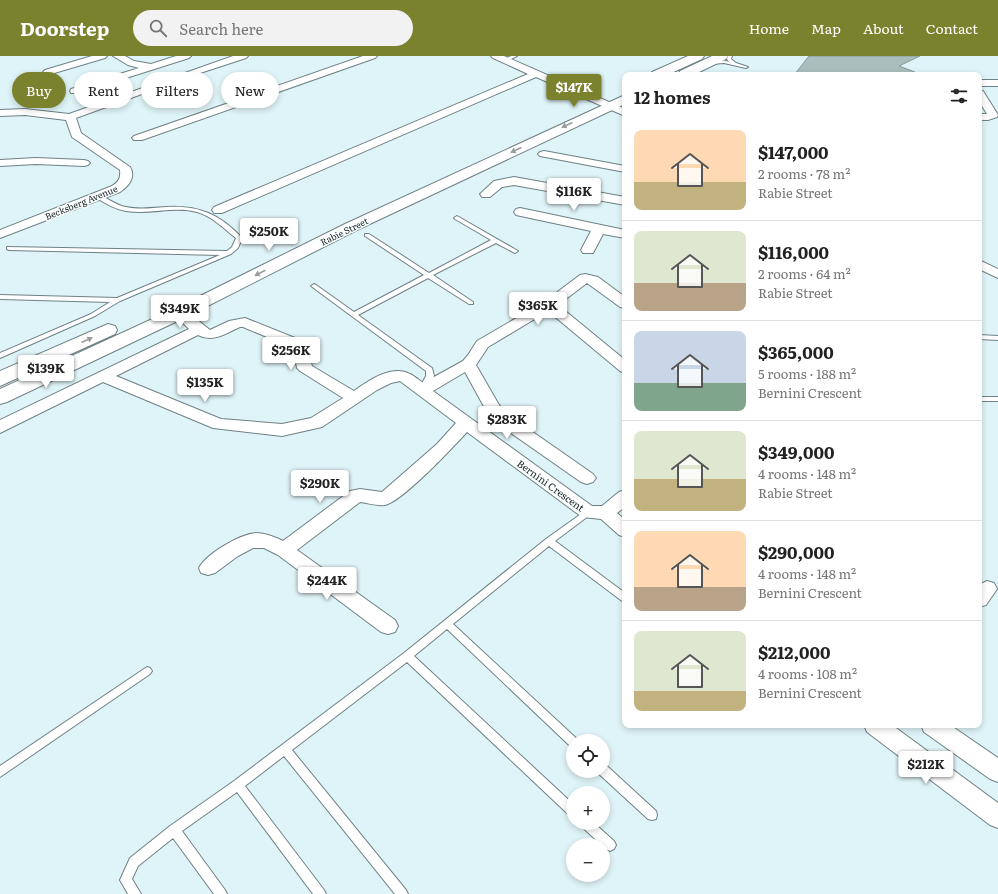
<!DOCTYPE html>
<meta charset="utf-8">
<style>
:root{--surface:#fff;--page:#f2f2f2;--text:#222;--muted:#767676;--line:#e0e0e0;--accent:#7b822e}
body{margin:0;font-family:Literata,serif;background:var(--page);color:var(--text);height:100vh;display:flex;flex-direction:column;font-size:15px;white-space:nowrap}
*{box-sizing:border-box;margin:0}
p{font-size:13px;color:var(--muted)}
.icon{flex:none;width:22px;height:22px;fill:none;stroke:currentColor;stroke-width:2;stroke-linecap:round;stroke-linejoin:round}
.map{position:relative;flex:1;overflow:hidden}
.panel{position:absolute;left:622px;top:16px;width:360px;height:656px;display:flex;flex-direction:column;background:var(--surface);border-radius:8px;box-shadow:0 2px 6px #0003}
.panel>*{flex:none}
.top-card{position:absolute;left:12px;top:16px;width:380px;height:36px;display:flex;gap:8px}
.tools{position:absolute;left:566px;top:678px;display:grid;gap:8px}
.tools a{display:grid;place-items:center;width:44px;height:44px;border-radius:50%;background:var(--surface);box-shadow:0 2px 6px #0003;font-size:20px}
.price{position:absolute;translate:-50% -34px;padding:0 9px;border-radius:4px;background:#fff;color:#222;font-size:13px;line-height:26px;filter:drop-shadow(0 1px 2px #0008)}
.price::after{content:'';position:absolute;left:50%;top:24px;width:12px;height:9px;margin-left:-6px;background:inherit;clip-path:polygon(0 0,100% 0,50% 100%)}
.price.active{background:var(--accent);color:#fff}
ul{padding:0;list-style:none}
li{display:flex;align-items:center;gap:12px;height:100px;padding:0 12px}
li+li{border-top:1px solid var(--line)}
li span{display:grid;place-items:center;flex:none;width:112px;height:80px;border-radius:8px;color:#555}
li>.icon{margin-inline-start:auto}
span .icon{width:48px;height:48px;fill:#fffc;stroke-width:1}
li b{font-size:17px}
h2{display:flex;justify-content:space-between;align-items:center;height:48px;padding:0 12px;font-size:17px}
.chip{padding:0 14px;border-radius:18px;background:var(--surface);box-shadow:0 2px 6px #0003;font-size:14px;line-height:36px}
.chip.active{background:var(--accent);color:#fff}
header{display:flex;align-items:center;gap:24px;box-sizing:border-box;height:56px;padding:0 20px;background:var(--accent);color:#fff}
header strong{font-size:19px}
nav{display:flex;gap:22px;margin-inline-start:auto;font-size:14px}
.search{width:280px;height:36px;background:var(--page);display:flex;align-items:center;gap:10px;box-sizing:border-box;padding:0 14px;border-radius:22px;color:var(--muted);font-size:15px}
.map>svg:first-child{display:block}
.building{fill:#aabfbd;stroke:#879b99}
.lines{fill:none;stroke-linecap:round;stroke-linejoin:round}
.lane-casing{stroke:#6f8185;stroke-width:2}
.street-casing{stroke:#6f8185;stroke-width:2}
.secondary-casing{stroke:#6f8185;stroke-width:2}
.lane{fill:#fff;fill-rule:evenodd}
.street{fill:#fff;fill-rule:evenodd}
.secondary{fill:#fff;fill-rule:evenodd}
.oneway{fill:#999c9d}
.labels{text-anchor:middle;dominant-baseline:central;stroke-width:3;stroke-linejoin:round;paint-order:stroke}
.far-street-label{font-size:9px;fill:#1d2426;stroke:#fafeff}
.street-label{font-size:10px;fill:#1d2426;stroke:#fafeff}
</style>
<header>
<strong>Doorstep</strong>
<div class="search"><svg class="icon" aria-label="search" viewBox="0 0 24 24"><circle cx="10" cy="10" r="6"/><path d="M15 15l6 6"/></svg>Search here</div>
<nav><a>Home</a><a>Map</a><a>About</a><a>Contact</a></nav>
</header>
<div class="map">
<svg width="998" height="838" viewBox="0 0 998 838">
<rect width="100%" height="100%" fill="#dff4f8"/>
<path class="building" d="M809 0H920L899 10 915 16V19H794Z"/>
<g class="lines">
<defs>
<path id="lane" d="M511 0H517L507 5 503 4Z
M728 0H732L731 3 736 7 748 11 746 12 724 7 710 8 708 7C713 4 723 4 729 6L727 3Z
M95 139C103 138 116 150 126 151 139 154 152 152 166 151 198 149 220 158 242 182L238 192 231 198 120 245 95 260 0 302V297L91 258 110 246 0 243V239L117 242 220 199 9 194 7 193V191L227 195 232 191 236 182C224 173 212 160 197 156 174 150 150 159 126 155 114 153 105 147 95 141Z
M457 160 518 195 515 197 513 196 496 187 433 219 473 246V248H469L428 222 358 259 432 312 434 320 426 335H423L419 333 426 320V315L311 230 314 228 316 229 354 256 424 219 365 180V178H369L429 217 491 184 455 163 454 162Z
M979 279 998 280V284L979 283Z
M979 341H998V345H979Z
M588 453 591 454 592 456 591 458 555 485 625 537V546L622 545 549 490 453 568 577 683 578 685H573V691L569 689 447 573 414 600 573 748V760L569 759 407 606 292 694 406 834 408 838H395L284 700 245 730 324 834 326 838H313L237 736 182 775 225 834 227 838H214L173 782 138 810 132 823 141 838H128L120 824 130 802 170 770 234 725 404 597 546 483Z
M147 611 150 612 152 615 150 618 0 721V710Z
M603 709 607 710 656 755 657 759 656 763 652 764 648 763 599 718 598 715H603Z
M581 767H594L614 785 616 789 614 793 610 795 606 793 582 771Z"/>
<path id="street" d="M92 0H107L105 2 51 18H45L43 16 45 14Z
M113 0H125L134 5 151 8 176 0H191L189 2 79 37H71L70 35 71 33 139 12 128 9Z
M233 0H248L246 2 194 19 76 62 81 77 130 111C136 121 129 130 120 136L0 182V174L112 130C118 126 121 123 120 114L72 81 66 64 25 59 0 60V54L25 53 69 58Z
M363 0H377L375 2 142 84H134L132 82 134 80Z
M491 0H504L625 53V60L536 21 222 157H214L212 154 214 151 528 18 493 2Z
M979 24H998V30H979Z
M979 34 983 35 998 59 997 61 988 64H979V58H987L979 45Z
M544 95 625 110V116L540 100 538 98 540 96Z
M36 102 84 104 88 105 90 107 88 109 84 110 36 108 0 110V104Z
M514 121 625 141V149L514 129 502 131 490 141H482L480 138 494 125Z
M520 152 625 174V182L603 178 593 197H583L581 194 591 175 516 159 514 156 516 153Z
M979 204 998 213V222L979 213Z
M585 218 598 221 625 241V252L620 251 587 227 558 249 625 304V317L620 315 548 255 488 291 476 309 499 349 507 358 593 418 596 422 593 426 587 428 581 426 495 366 487 356 465 316 433 335 592 450H602L619 436 625 434V451L617 457 625 464V481L619 479 601 463 582 461 467 376C453 391 403 445 385 449 376 450 368 447 360 446L297 494 395 564 398 570 395 576 388 578 381 576 278 499 264 492H253L238 500 215 517 208 519 201 517 199 512C206 498 240 478 256 477 265 477 275 481 283 485L350 435 360 433 382 436 437 388 456 367 400 325 391 327 377 334 322 371 282 380 213 372 103 326 0 377V364L189 273 173 257 175 254 180 253 185 254 210 274 229 265 245 262 305 286 312 310 354 335C368 325 392 308 410 318 414 320 419 324 423 327L463 305 468 299 477 285 544 246 580 219ZM240 271H243L293 292 297 312 300 315 343 342 311 362 282 368 221 363 116 320 198 279C213 287 226 277 240 271Z
M987 525 994 527 997 533 986 549 979 551V529Z
M864 669H892L998 747V772L990 769 867 676Z
M921 669H950L998 702V726L990 723 924 676Z"/>
<path id="secondary" d="M688 0H704L702 3 667 19H651L652 16Z
M712 0H728L726 3 693 19 679 18 680 15Z
M625 39V48L357 174 186 261 7 346 0 348V333L174 253 345 168Z
M108 268 115 270 117 274 115 278 0 330V315Z"/>
</defs>
<use href="#lane" class="lane-casing"/>
<use href="#street" class="street-casing"/>
<use href="#secondary" class="secondary-casing"/>
<use href="#lane" class="lane"/>
<use href="#street" class="street"/>
<use href="#secondary" class="secondary"/>
</g>
<defs><path id="oneway-solid" d="M-6-.8H1V-3.2L6.5 0L1 3.2V.8H-6Z"/></defs>
<g class="oneway">
<use href="#oneway-solid" transform="translate(567 69) rotate(155)"/>
<use href="#oneway-solid" transform="translate(516 94) rotate(155)"/>
<use href="#oneway-solid" transform="translate(260 217) rotate(153)"/>
<use href="#oneway-solid" transform="translate(87 284) rotate(-24)"/>
</g>
<g class="labels">
<g class="far-street-label">
<text transform="translate(81 146) rotate(-22)">Becksberg Avenue</text>
<text transform="translate(344 175) rotate(-26)">Rabie Street</text>
</g>
<g class="street-label">
<text transform="translate(551 429) rotate(36)">Bernini Crescent</text>
</g>
</g>
</svg>
<div class="tools">
<a><svg class="icon" aria-label="locate" viewBox="0 0 24 24"><circle cx="12" cy="12" r="6"/><path d="M12 2v4M12 18v4M2 12h4M18 12h4"/></svg></a>
<a>+</a>
<a>−</a>
</div>
<b class="price active" style="left:574px;top:52px">$147K</b>
<b class="price" style="left:574px;top:156px">$116K</b>
<b class="price" style="left:269px;top:196px">$250K</b>
<b class="price" style="left:538px;top:270px">$365K</b>
<b class="price" style="left:180px;top:273px">$349K</b>
<b class="price" style="left:291px;top:315px">$256K</b>
<b class="price" style="left:46px;top:333px">$139K</b>
<b class="price" style="left:205px;top:347px">$135K</b>
<b class="price" style="left:507px;top:384px">$283K</b>
<b class="price" style="left:320px;top:448px">$290K</b>
<b class="price" style="left:327px;top:545px">$244K</b>
<b class="price" style="left:926px;top:729px">$212K</b>
<div class="top-card">
<a class="chip active">Buy</a>
<a class="chip">Rent</a>
<a class="chip">Filters</a>
<a class="chip">New</a>
</div>
<section class="panel">
<h2>12 homes<svg class="icon" aria-label="filters" viewBox="0 0 24 24"><path d="M4 7h16M4 17h16"/><circle cx="9" cy="7" r="2"/><circle cx="15" cy="17" r="2"/></svg></h2>
<ul>
<li><span style="background:linear-gradient(#ffd9b3 65%,#c2b280 0)"><svg class="icon" aria-label="home" viewBox="0 0 24 24"><path d="M3 11l9-7 9 7M6 9v11h12V9"/></svg></span><div><b>$147,000</b><p>2 rooms · 78 m²</p><p>Rabie Street</p></div></li>
<li><span style="background:linear-gradient(#dfe7d0 65%,#b9a48a 0)"><svg class="icon" aria-label="home" viewBox="0 0 24 24"><path d="M3 11l9-7 9 7M6 9v11h12V9"/></svg></span><div><b>$116,000</b><p>2 rooms · 64 m²</p><p>Rabie Street</p></div></li>
<li><span style="background:linear-gradient(#c9d6e8 65%,#7fa58c 0)"><svg class="icon" aria-label="home" viewBox="0 0 24 24"><path d="M3 11l9-7 9 7M6 9v11h12V9"/></svg></span><div><b>$365,000</b><p>5 rooms · 188 m²</p><p>Bernini Crescent</p></div></li>
<li><span style="background:linear-gradient(#dfe7d0 60%,#c2b280 0)"><svg class="icon" aria-label="home" viewBox="0 0 24 24"><path d="M3 11l9-7 9 7M6 9v11h12V9"/></svg></span><div><b>$349,000</b><p>4 rooms · 148 m²</p><p>Rabie Street</p></div></li>
<li><span style="background:linear-gradient(#ffd9b3 70%,#b9a48a 0)"><svg class="icon" aria-label="home" viewBox="0 0 24 24"><path d="M3 11l9-7 9 7M6 9v11h12V9"/></svg></span><div><b>$290,000</b><p>4 rooms · 148 m²</p><p>Bernini Crescent</p></div></li>
<li><span style="background:linear-gradient(#dfe7d0 75%,#c2b280 0)"><svg class="icon" aria-label="home" viewBox="0 0 24 24"><path d="M3 11l9-7 9 7M6 9v11h12V9"/></svg></span><div><b>$212,000</b><p>4 rooms · 108 m²</p><p>Bernini Crescent</p></div></li>
</ul>
</section>
</div>
